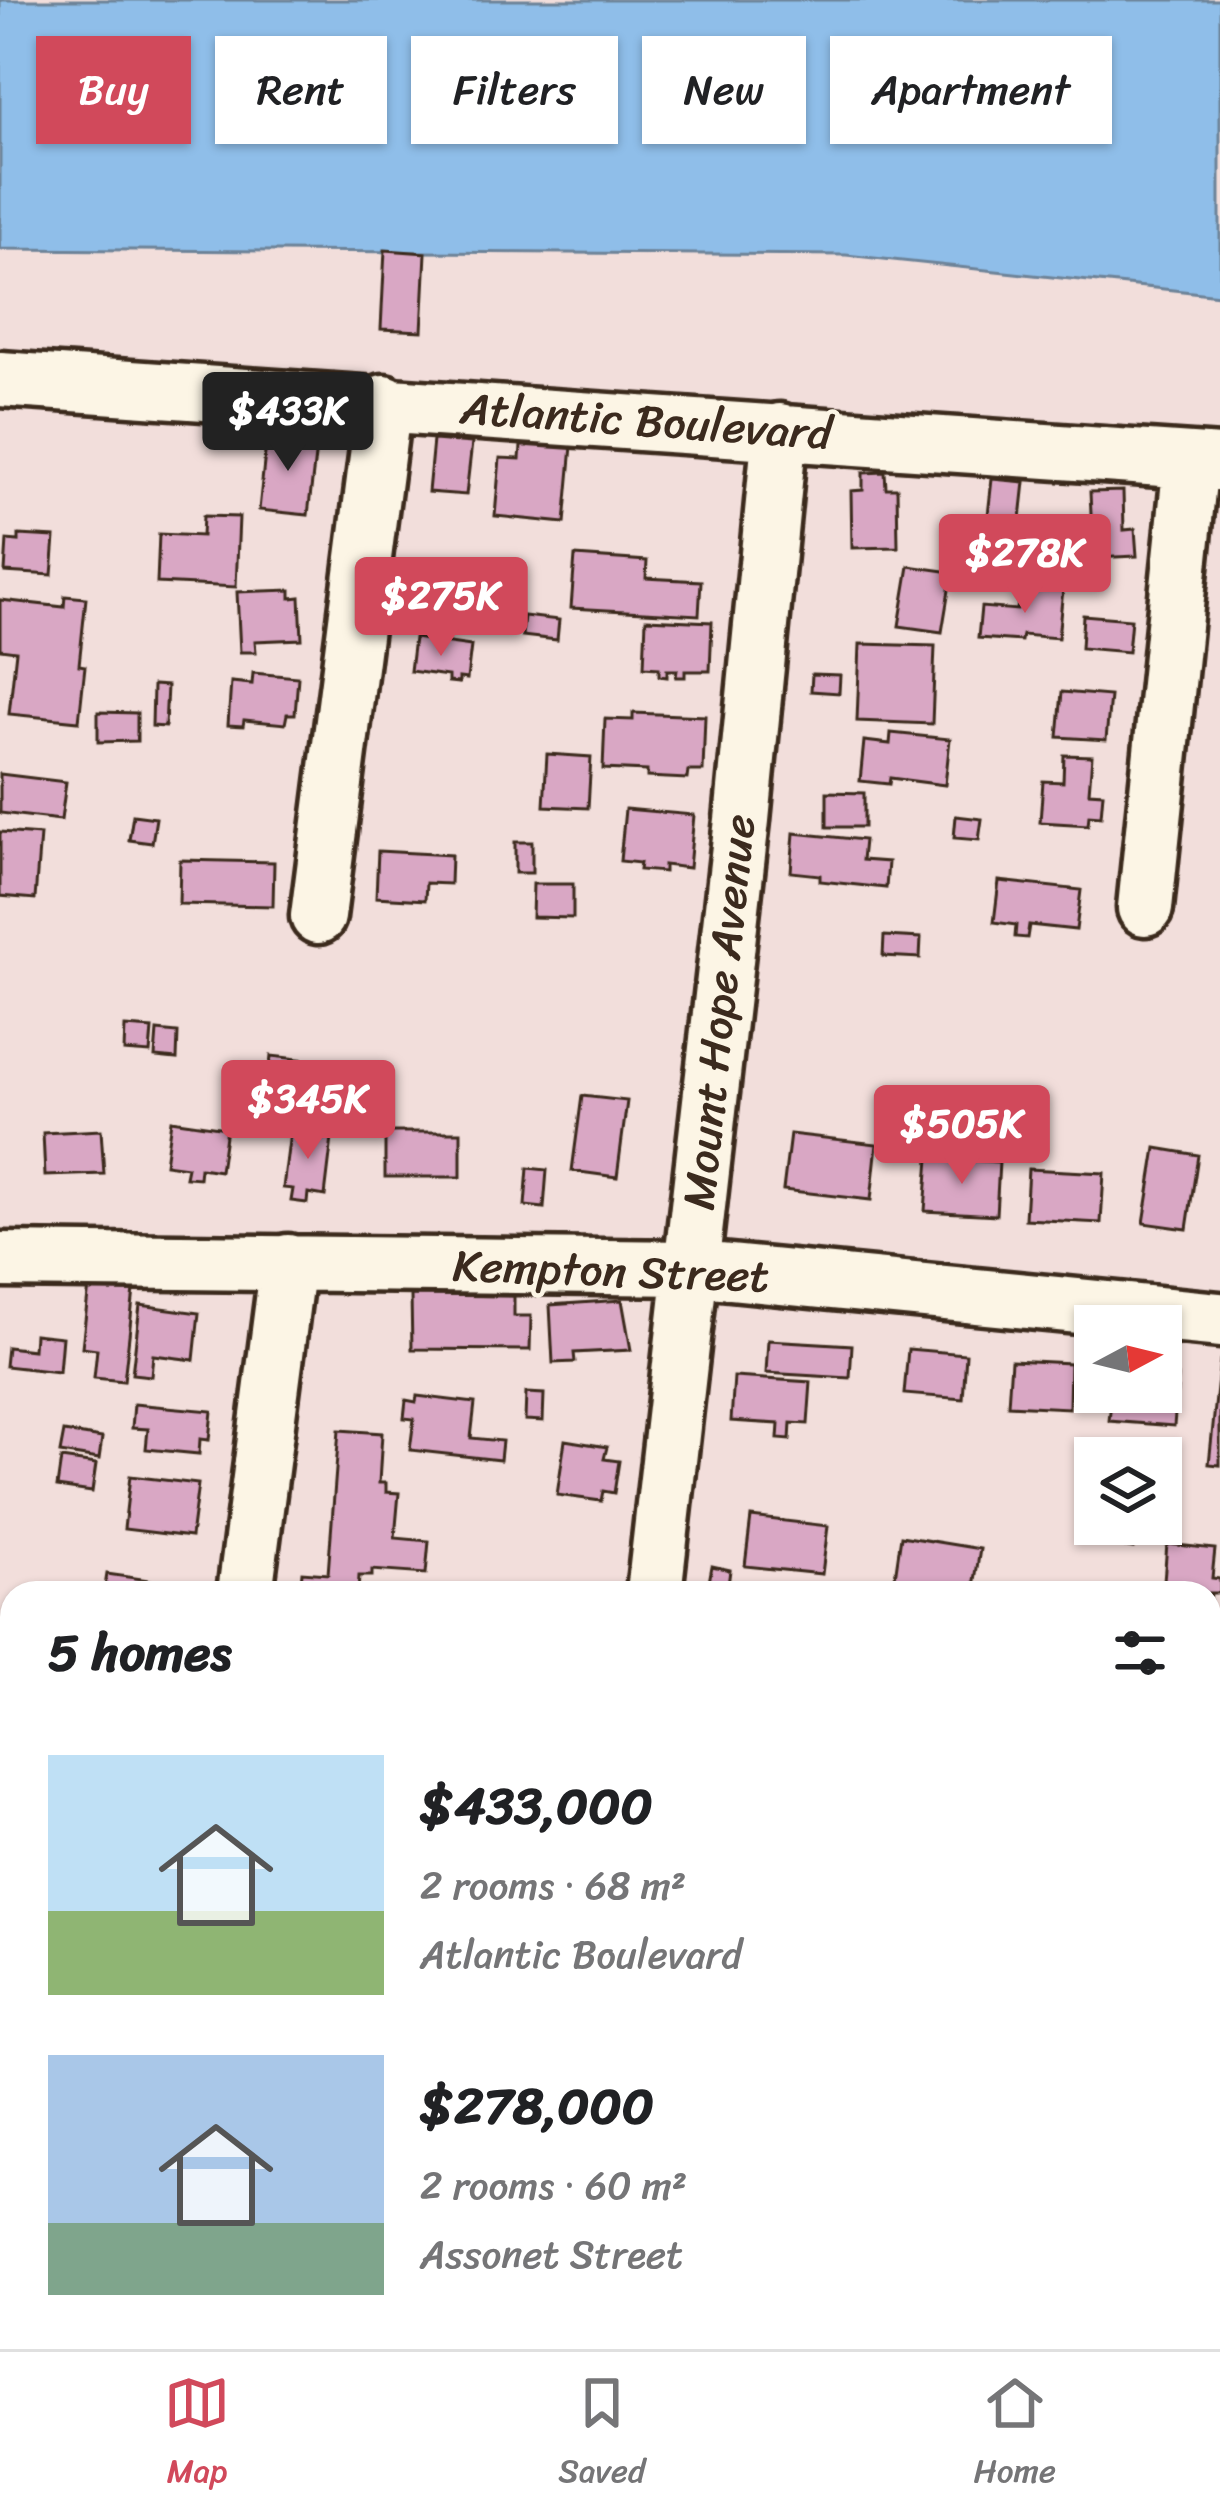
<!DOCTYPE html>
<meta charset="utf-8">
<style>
:root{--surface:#fff;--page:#f6f6f6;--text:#202124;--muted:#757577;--line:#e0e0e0;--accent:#d1495b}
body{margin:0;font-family:Sriracha,sans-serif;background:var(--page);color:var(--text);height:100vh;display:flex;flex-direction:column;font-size:45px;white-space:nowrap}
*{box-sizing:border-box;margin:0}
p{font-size:39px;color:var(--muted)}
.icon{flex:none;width:66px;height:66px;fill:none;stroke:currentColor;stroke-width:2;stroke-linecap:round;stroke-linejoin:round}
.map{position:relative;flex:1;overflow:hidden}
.drawer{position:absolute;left:0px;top:1581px;width:1221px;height:768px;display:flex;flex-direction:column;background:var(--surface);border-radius:36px 36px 0 0;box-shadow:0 3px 9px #0004}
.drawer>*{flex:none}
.top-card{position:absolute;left:36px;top:36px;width:1149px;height:108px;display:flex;gap:24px}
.needle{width:78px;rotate:83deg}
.buttons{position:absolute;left:1074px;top:1305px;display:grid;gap:24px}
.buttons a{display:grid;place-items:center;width:108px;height:108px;border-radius:0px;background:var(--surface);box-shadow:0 3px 9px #0004;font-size:60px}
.price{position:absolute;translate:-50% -102px;padding:0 27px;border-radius:12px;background:var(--accent);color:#fff;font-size:39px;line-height:78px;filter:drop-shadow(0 3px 6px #0008)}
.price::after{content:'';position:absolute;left:50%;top:72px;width:36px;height:27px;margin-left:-18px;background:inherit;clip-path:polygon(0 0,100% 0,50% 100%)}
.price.on{background:#222;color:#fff}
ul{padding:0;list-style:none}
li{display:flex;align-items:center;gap:36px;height:300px;padding:0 48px}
li span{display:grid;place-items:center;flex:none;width:336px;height:240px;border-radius:0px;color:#555}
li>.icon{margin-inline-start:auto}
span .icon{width:144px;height:144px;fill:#fffc;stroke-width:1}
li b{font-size:51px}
h2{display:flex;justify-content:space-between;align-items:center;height:144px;padding:0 48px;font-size:51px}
.chip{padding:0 42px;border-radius:0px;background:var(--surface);box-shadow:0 3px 9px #0004;font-size:42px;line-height:108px}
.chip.on{background:var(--accent);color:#fff}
.tabs{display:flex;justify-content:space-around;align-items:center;height:168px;border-top:3px solid var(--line);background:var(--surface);font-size:33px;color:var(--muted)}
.tabs a{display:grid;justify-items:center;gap:6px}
.tabs .on{color:var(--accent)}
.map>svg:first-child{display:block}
.water{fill:#8fbee9;stroke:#6d8398;stroke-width:3}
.building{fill:#d9a7c4;stroke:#3b2a1e;stroke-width:3}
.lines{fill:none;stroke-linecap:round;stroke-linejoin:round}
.minor-casing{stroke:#3b2a1e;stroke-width:63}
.minor{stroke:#fcf5e5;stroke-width:54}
.labels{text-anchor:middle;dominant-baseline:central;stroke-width:9;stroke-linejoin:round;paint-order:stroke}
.street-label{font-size:45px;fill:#3b2a1e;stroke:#fcf5e5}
</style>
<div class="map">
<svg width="1220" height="2349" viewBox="0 0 1220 2349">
<rect width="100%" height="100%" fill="#f2dedb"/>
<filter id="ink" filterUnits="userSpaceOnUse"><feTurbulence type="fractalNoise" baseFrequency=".00833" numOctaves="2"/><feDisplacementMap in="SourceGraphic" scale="24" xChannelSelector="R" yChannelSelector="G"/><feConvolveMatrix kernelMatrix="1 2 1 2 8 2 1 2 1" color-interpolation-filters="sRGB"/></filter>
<g filter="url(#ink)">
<path class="water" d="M0 0H1220V295L846 255 0 249Z"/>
<path class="building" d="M385 250 426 253 422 331 381 329Z
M528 432 573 435 565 523 495 516 500 458 520 459 521 446H527Z
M267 434 317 439 308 515 259 510Z
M433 440 472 443 466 495 428 492Z
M885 472 886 488H897L898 547 852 548 851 491 863 490V473Z
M992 479 1025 482 1018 546 985 543Z
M1123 491 1124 530 1135 529 1137 556 1093 558 1090 492Z
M203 516 239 517 236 587 157 583 159 534 202 536Z
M19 535 55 537 52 575 5 572 7 540 19 541Z
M984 551H1016V572H984Z
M575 556 647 561 646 578 701 581 699 615 571 608Z
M909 566 952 572 942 632 899 626Z
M1020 585 1063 589 1058 638 1022 635 1021 641 978 638 981 607 1017 610Z
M291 590V598L300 597 302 639 255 641 256 652H240L237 592Z
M65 596 86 598 79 665 85 666 79 721 9 714 16 651 0 649V600L64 607Z
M1083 615 1131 619 1128 652 1081 648Z
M524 616 559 620 557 640 522 636Z
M646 619 712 622 710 671H685V677H676L677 670H667V677L659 676V668L644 667Z
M414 638 471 646 467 679 459 678V683L448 682V676L410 671Z
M860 644 935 646 932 724 857 721Z
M253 673 298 677 295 714H287L285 724 244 720 243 726 228 725 231 682 252 684Z
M812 674 840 675 839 693 811 691Z
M153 685 167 686 165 727 152 726Z
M1062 692 1110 696 1106 740 1058 737Z
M98 712 137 713V741L98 742Z
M633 713 705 716 703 771H688L687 779 647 777V771L603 769 605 719 633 720Z
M891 733 950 739 945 785 890 778 889 784 860 781 864 741 890 744Z
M547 754 591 757 588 808 544 806Z
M1064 755 1092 756 1089 792 1103 793 1101 816 1089 815 1088 825 1040 822 1043 781 1063 782Z
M0 774 66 782 61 820 0 813Z
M827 792 864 793V827H827Z
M625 809 694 815 689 868 664 865V872L639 870 640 863 620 861Z
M133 815 156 818 152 843 129 840Z
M956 816 982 819 979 840 954 838Z
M0 832 40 835 35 899 0 896Z
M794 833 864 840 862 860 888 862 886 888 820 881V875L791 872Z
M515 842H532V873H515Z
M378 851 451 855 450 884 426 883 425 900 376 897Z
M180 860 274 862 273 906 179 904Z
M999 881 1081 890 1076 930 1029 925 1027 938 1015 937 1016 925 994 922Z
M533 884H573V918L532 917Z
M884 936 921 938 920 958 883 956Z
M125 1027 152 1029 150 1053 124 1051Z
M157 1031 178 1033 177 1059 155 1057Z
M271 1056 308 1060 304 1100 267 1095Z
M582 1096 627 1101 617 1177 572 1171Z
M171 1120 226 1128 220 1171 200 1168 199 1178 185 1177 187 1167 165 1164Z
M291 1125 333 1130 325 1196 308 1193 307 1203 291 1201 293 1189 283 1188Z
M101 1130 104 1174 45 1176 43 1133Z
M385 1132H461V1177H385Z
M790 1134 877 1144 871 1200 783 1190Z
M1156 1148 1198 1155 1187 1229 1144 1223Z
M929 1158 999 1162 996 1215 925 1211Z
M528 1168 547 1170 544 1208 525 1206Z
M1028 1169 1104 1173 1101 1223 1025 1219Z
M89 1286 134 1290 124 1381 94 1378 97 1349 82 1347Z
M411 1295 514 1296V1316H531L530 1350 412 1349Z
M622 1300 631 1350 574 1353 575 1362 553 1363 550 1305Z
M140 1305 199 1313 194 1360 153 1355 151 1376 132 1374Z
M34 1334 62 1337 59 1372 5 1366 7 1347 33 1350Z
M768 1340 852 1345 850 1378 766 1373Z
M908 1349 966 1354 963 1399 904 1394Z
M1220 1359V1465L1209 1464Z
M1011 1360 1070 1363 1069 1408 1008 1405Z
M1161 1376 1178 1377 1174 1426 1109 1421 1112 1392H1161Z
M734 1377 811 1382 808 1424 791 1423 790 1440 778 1439 779 1424 731 1421Z
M526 1393 544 1394 543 1421 525 1420Z
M417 1396 475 1403 471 1438 502 1441 500 1460 410 1450 414 1419 404 1418 406 1400 416 1402Z
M134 1404 212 1411 209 1440 200 1439 199 1454 146 1449 148 1429 132 1428Z
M339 1430 382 1433 379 1483H386V1492L399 1493 395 1538 429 1541 426 1574 372 1570V1576H359L358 1593H300L302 1572 328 1574Z
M64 1432 102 1438 99 1459 60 1453Z
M565 1440 607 1447 604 1459 619 1461 614 1493 603 1491 601 1501 557 1495Z
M61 1459 96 1464 92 1492 57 1487Z
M130 1476 198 1484 191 1537 124 1529Z
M751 1517 828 1526 822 1574 745 1566Z
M1105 1527 1135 1533 1133 1548 1102 1543Z
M901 1536 980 1549 973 1593 894 1584Z
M1167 1544 1215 1549 1212 1578 1220 1579V1593H1211L1209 1610V1593H1163Z
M712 1566 730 1570 727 1593H707Z
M107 1574 156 1581 155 1593H104Z
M0 1649 12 1650V1686L0 1685Z
M0 1734 12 1735V1772L0 1771Z
M0 2175 12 2176 10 2207 0 2206Z
M321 2337H362L360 2349H320Z
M457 2337H524L523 2341H516V2349H457Z
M850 2337H887L884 2349H864L866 2340Z
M1077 2337H1123L1121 2349H1075Z"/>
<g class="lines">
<defs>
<path id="minor" d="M0 379 1220 463
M1145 908 1191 461
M318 916 384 402
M0 1260 690 1268 1220 1320
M245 1593 288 1262
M654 1593 742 820 780 431
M1209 2225 1220 2137
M153 2349 154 2337
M570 2349 571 2337
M1195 2349 1196 2337"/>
</defs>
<use href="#minor" class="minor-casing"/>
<use href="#minor" class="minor"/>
</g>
</g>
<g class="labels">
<g class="street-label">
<text transform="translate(646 421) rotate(4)">Atlantic Boulevard</text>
<text transform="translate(719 1012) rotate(-84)">Mount Hope Avenue</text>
<text transform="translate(611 1271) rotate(2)">Kempton Street</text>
</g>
</g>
</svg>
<div class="buttons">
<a><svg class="needle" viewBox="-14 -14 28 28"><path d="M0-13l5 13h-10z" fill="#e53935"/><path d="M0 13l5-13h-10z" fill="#757577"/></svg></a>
<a><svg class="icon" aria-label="layers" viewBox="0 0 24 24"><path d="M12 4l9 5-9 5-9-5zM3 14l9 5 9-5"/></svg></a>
</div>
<b class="price on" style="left:288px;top:474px">$433K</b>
<b class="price" style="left:1025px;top:616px">$278K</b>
<b class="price" style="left:441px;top:659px">$275K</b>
<b class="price" style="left:308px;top:1162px">$345K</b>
<b class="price" style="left:962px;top:1187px">$505K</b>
<div class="top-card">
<a class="chip on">Buy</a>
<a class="chip">Rent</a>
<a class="chip">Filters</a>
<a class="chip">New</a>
<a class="chip">Apartment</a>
</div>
<section class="drawer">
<h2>5 homes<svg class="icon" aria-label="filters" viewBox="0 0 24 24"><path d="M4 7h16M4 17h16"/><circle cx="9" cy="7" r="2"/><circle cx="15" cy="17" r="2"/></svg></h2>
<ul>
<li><span style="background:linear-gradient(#bfe0f5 65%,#8fb573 0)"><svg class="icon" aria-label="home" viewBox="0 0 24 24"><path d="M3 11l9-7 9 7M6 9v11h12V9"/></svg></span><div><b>$433,000</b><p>2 rooms · 68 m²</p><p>Atlantic Boulevard</p></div></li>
<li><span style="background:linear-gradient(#a9c7e8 70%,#7fa58c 0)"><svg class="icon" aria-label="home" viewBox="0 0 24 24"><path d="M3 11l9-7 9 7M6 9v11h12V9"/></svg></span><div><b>$278,000</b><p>2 rooms · 60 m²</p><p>Assonet Street</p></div></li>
</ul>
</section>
</div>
<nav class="tabs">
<a class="on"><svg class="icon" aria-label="map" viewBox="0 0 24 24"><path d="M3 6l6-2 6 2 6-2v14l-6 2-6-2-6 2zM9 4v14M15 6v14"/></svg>Map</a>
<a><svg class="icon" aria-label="saved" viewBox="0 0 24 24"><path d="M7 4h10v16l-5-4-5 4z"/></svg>Saved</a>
<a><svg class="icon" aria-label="home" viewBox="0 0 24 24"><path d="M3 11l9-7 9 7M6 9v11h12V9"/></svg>Home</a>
</nav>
